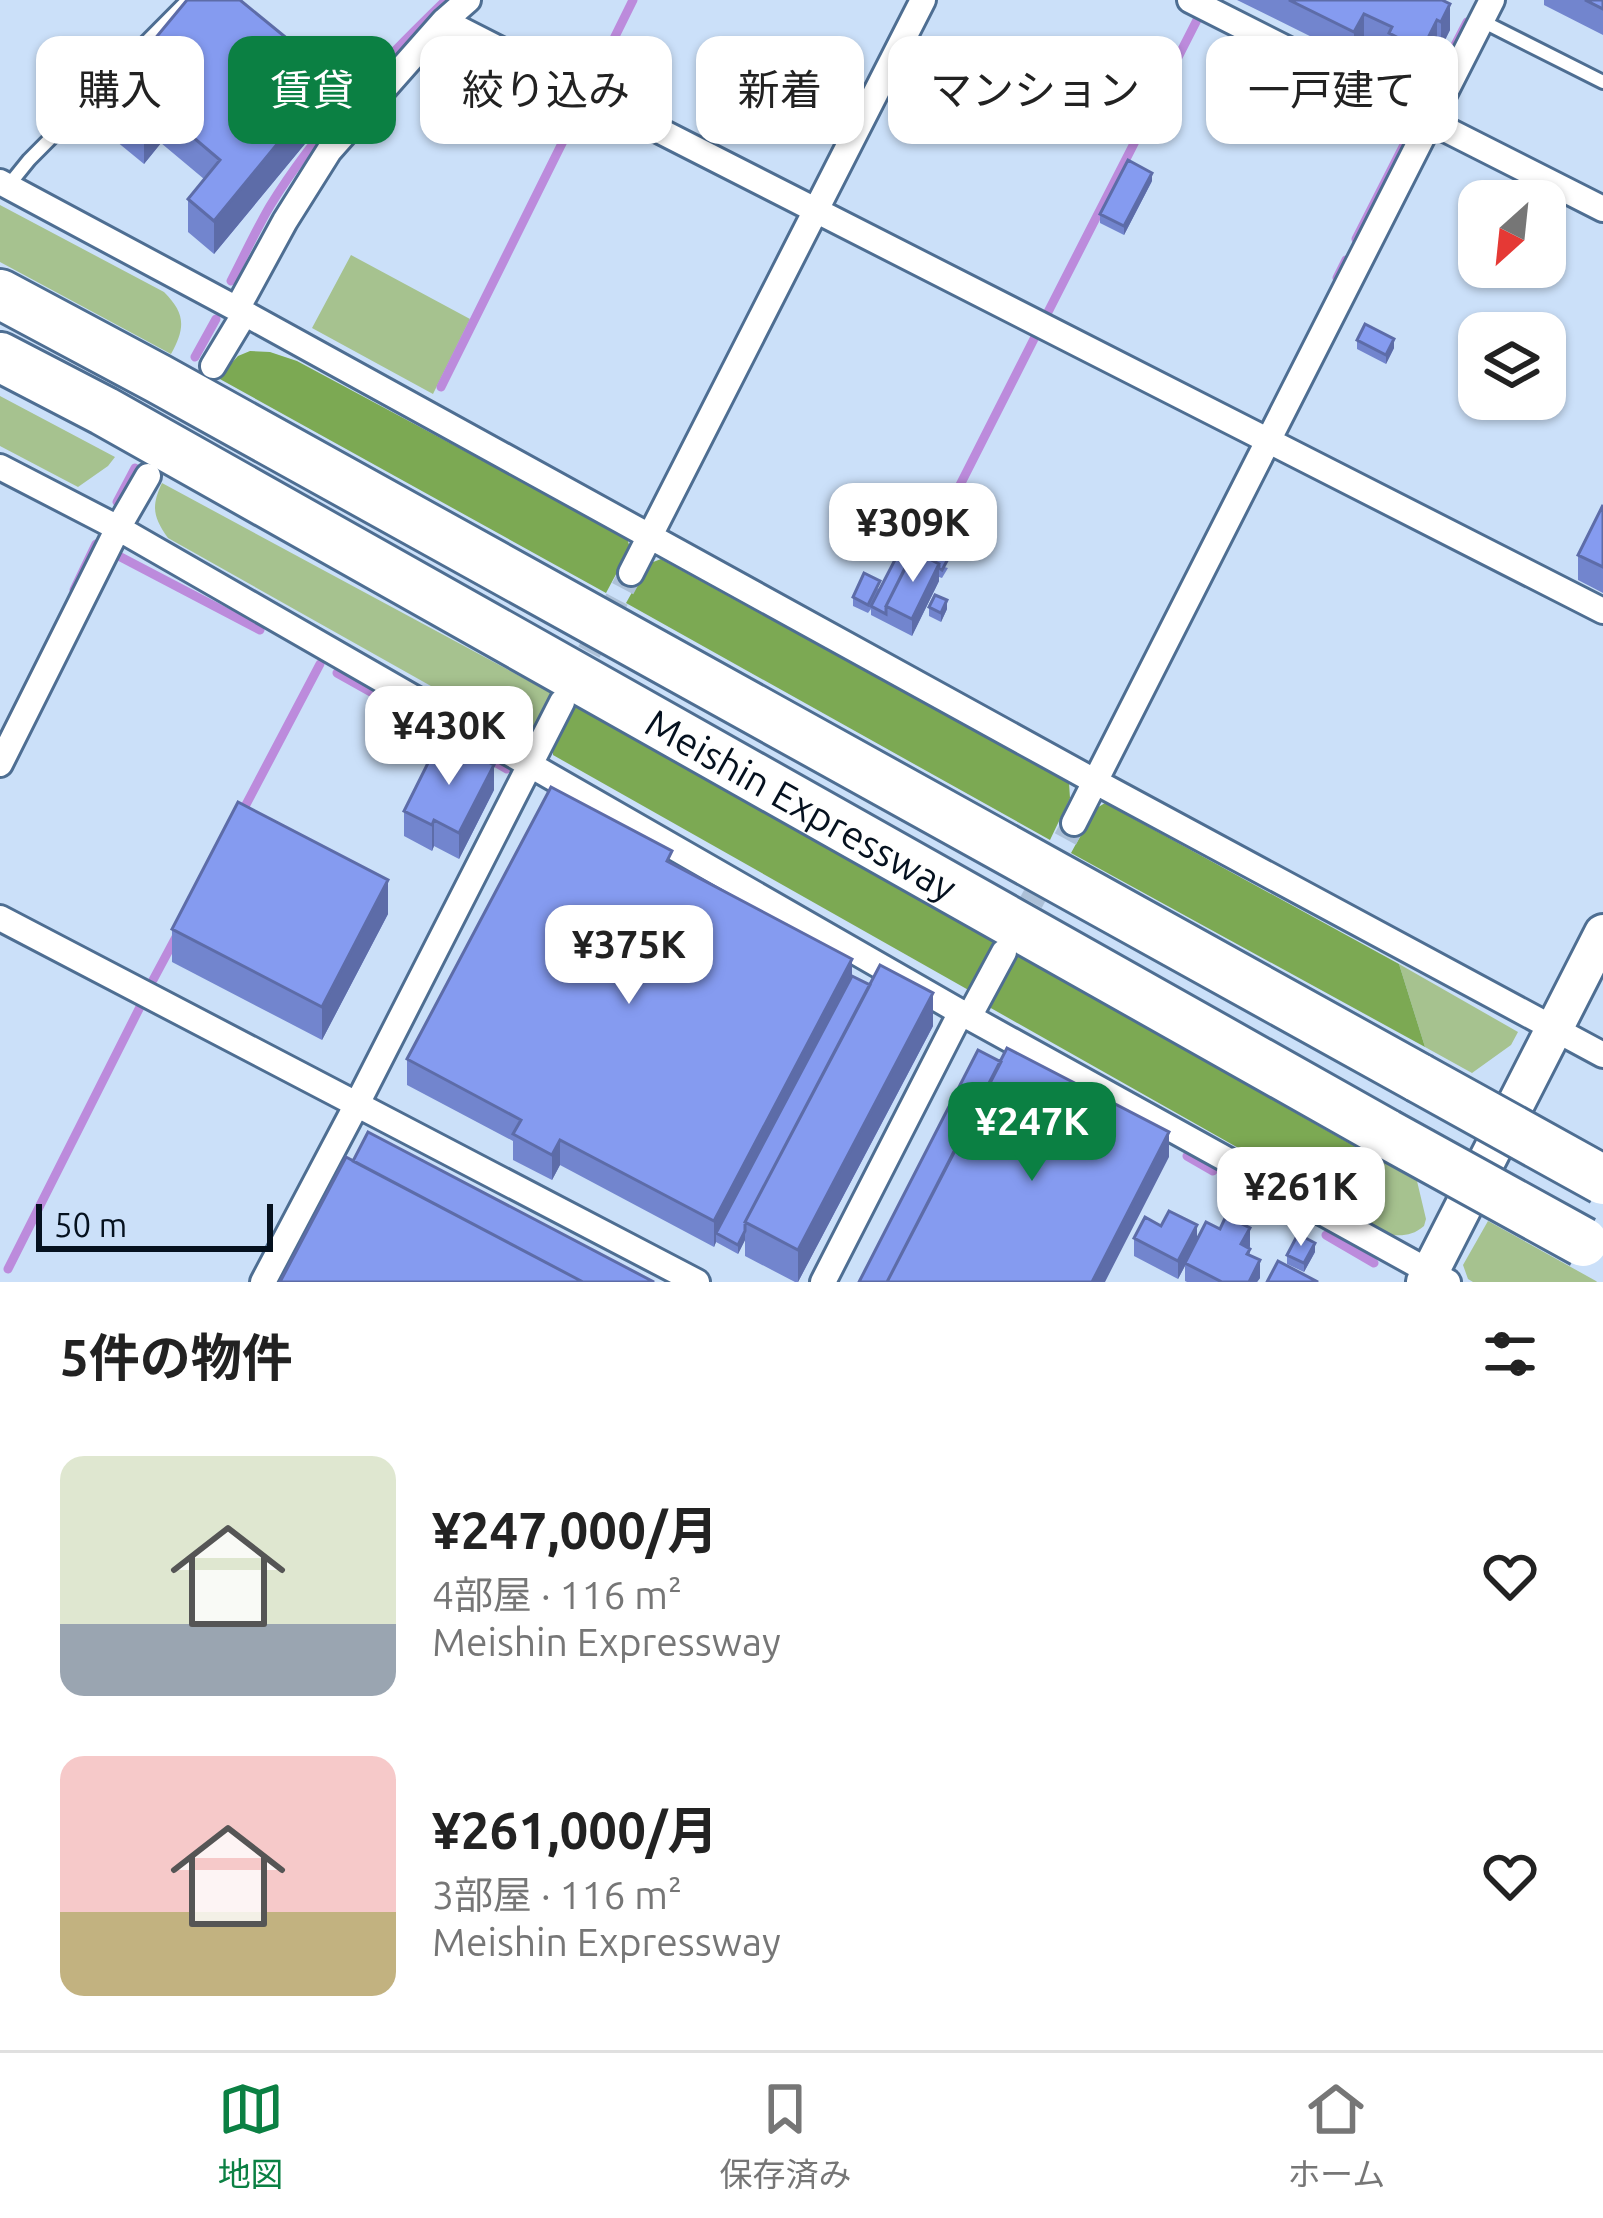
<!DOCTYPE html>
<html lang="ja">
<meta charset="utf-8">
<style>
:root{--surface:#fff;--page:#f2f2f2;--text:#222;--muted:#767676;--line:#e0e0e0;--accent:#0b8043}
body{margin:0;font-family:Ubuntu,"Noto Sans JP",sans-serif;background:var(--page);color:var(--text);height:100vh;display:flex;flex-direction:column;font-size:45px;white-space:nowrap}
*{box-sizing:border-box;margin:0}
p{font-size:39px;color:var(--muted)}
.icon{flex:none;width:66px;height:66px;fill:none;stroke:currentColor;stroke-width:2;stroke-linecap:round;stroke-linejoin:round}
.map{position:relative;height:1282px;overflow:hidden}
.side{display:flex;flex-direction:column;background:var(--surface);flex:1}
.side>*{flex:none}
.hud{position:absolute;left:36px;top:36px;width:1533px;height:108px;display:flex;gap:24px}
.needle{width:78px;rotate:207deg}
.controls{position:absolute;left:1458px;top:180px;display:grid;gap:24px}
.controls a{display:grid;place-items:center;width:108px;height:108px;border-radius:24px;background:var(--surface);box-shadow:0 3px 9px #0004;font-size:60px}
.scale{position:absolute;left:36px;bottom:30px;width:237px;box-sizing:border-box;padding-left:12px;border:6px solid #05111f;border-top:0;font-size:33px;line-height:42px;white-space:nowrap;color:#05111f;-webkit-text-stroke:9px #cbe0f9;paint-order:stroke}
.price{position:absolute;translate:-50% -102px;padding:0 27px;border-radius:24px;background:#fff;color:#222;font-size:39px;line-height:78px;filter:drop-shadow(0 3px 6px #0008)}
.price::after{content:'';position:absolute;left:50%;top:72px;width:36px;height:27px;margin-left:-18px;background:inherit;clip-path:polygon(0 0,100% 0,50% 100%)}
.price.selected{background:var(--accent);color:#fff}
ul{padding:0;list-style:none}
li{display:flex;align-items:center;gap:36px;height:300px;padding:0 60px}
li span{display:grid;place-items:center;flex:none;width:336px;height:240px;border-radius:24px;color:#555}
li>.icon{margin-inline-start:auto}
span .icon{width:144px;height:144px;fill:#fffc;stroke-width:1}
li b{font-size:51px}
h2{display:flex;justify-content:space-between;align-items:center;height:144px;padding:0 60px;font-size:51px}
.tag{padding:0 42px;border-radius:24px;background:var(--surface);box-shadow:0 3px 9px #0004;font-size:42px;line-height:108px}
.tag.selected{background:var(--accent);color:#fff}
.tab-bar{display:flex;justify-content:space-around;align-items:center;height:168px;border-top:3px solid var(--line);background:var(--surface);font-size:33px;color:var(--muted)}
.tab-bar a{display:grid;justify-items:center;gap:6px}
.tab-bar .selected{color:var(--accent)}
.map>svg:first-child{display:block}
.green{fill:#a6c28f}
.forest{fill:#7ca953}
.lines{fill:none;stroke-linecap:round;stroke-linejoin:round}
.stream{stroke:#bc8bdc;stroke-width:9}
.street-tunnel{stroke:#adc1d8;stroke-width:24;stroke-dasharray:24 12;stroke-linecap:butt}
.lane-casing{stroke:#4e6e92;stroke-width:18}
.street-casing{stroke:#4e6e92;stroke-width:30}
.secondary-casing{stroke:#4e6e92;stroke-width:42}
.highway-casing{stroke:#4e6e92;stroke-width:54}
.lane{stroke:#fff;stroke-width:12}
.street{stroke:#fff;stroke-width:24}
.secondary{stroke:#fff;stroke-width:36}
.highway{stroke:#fff;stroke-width:48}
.highway-bridge-casing{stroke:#4e6e92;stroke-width:54;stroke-linecap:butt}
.highway-bridge{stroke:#fff;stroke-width:48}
.wall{fill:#7285ce}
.shaded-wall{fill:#5d6ca8}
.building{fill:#859bf0;stroke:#5d6ca8;stroke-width:3}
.labels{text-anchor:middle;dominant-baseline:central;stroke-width:9;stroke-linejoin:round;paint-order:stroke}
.street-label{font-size:39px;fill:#05111f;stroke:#cbe0f9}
</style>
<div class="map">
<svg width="1603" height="1282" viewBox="0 0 1603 1282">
<rect width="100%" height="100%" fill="#cbe0f9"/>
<path class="green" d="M0 205 164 292C185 313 186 327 171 354L0 262Z
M351 255 470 319 433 394 312 328Z
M0 396 115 457 108 466 78 487 0 446Z
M162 483 553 694 532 737 525 739 168 538C153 517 151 506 162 483Z
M1399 964 1518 1032 1511 1045 1472 1073 1425 1047Z
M1363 1151 1417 1181 1426 1219 1424 1226C1413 1235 1405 1236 1391 1235L1302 1184Z
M1488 1221 1596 1281 1597 1282H1473L1468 1279 1463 1265Z"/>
<path class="forest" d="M250 351 270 352 297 361 627 538 630 548 606 593 218 378 238 356Z
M661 559 1069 783 1070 798 1050 840 626 603 648 564Z
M574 706 998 944 972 992 553 755V748Z
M1105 803 1399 964 1425 1047 1071 853 1095 809Z
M1014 953 1363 1151 1302 1184 989 1007 987 1001Z"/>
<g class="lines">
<path class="stream" d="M594 79 633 0
M1424 105 1467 22
M1356 239 1411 131
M1337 278 1346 260
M231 281C244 256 256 230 270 206 317 129 382 62 446 0
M1048 312 1197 20
M195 357 216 319
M441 387 583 101
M117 502 135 468
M113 553 260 630
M921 562 1037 333
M74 590 96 544
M337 673 453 738
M486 757 507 769
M240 816 320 664
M153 980 176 937
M1187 1156 1213 1171
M1236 1183 1262 1199
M1326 1235 1374 1263
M8 1269 140 1007"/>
<path class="street-tunnel" d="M572 684 631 573
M1014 934 1074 823"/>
<defs>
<path id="lane" d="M1482 21 1603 82
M8 186 29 160 188 0"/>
<path id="street" d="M1190 0 1603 209
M444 21 1603 611
M0 182 237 309 1096 782 1603 1055
M237 309 285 221 329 151 444 21 468 0
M213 366 245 313
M0 467 118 528 969 1017 1448 1282
M631 573 923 0
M0 764 118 528 148 476
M1074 823 1492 0
M0 918 697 1282
M969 1017 1004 952
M263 1282 357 1104 562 702
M823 1282 961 1012"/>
<path id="secondary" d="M1425 1282 1603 933"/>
<g id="highway">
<path d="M0 294 159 379 1419 1078"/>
<path id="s1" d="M0 357 104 411 1387 1134"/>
</g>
</defs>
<use href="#lane" class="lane-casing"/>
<use href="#street" class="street-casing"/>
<use href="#secondary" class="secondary-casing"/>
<use href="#highway" class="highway-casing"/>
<use href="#lane" class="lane"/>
<use href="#street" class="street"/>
<use href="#secondary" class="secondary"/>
<use href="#highway" class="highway"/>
<defs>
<path id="highway-bridge" d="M1419 1078 1603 1180
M1387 1134 1583 1242"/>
</defs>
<use href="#highway-bridge" class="highway-bridge-casing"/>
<use href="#highway-bridge" class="highway-bridge"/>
</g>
<path class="wall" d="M1237 0H1442L1450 30 1441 48 1437 45 1422 75 1389 59V51L1364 39 1354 58Z
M1544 0H1603V35L1544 5Z
M105 99 333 110 214 254 188 232V199L204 179 161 143 144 164 105 132Z
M1152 181 1124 235 1100 223V214Z
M1357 340 1394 348 1386 364 1357 349Z
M1603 505V593L1578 580V555Z
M910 558 948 568 942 578 939 577V581L912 636 871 615V609L868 613 853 606V597L880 588Z
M929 607 947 609 941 622 929 616Z
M494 790 459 859 434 846 432 851 404 836V811Z
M672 864 933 1026 798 1282H795L745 1256V1240L738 1254 716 1242 714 1247 560 1165 552 1180 513 1160V1141L407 1085V1059Z
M388 914 322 1040 172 962V929Z
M1134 1238 1197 1240 1250 1246V1255L1260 1278 1257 1282H1187L1185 1281V1266L1178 1279 1134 1256Z
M1315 1252 1304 1272 1287 1264V1255Z"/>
<path class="shaded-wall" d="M1450 4V30L1441 48V22Z
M1364 14V39L1354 58V32Z
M1437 20V45L1422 75V50Z
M333 76V110L214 254V221Z
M161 110V143L144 164V131Z
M1152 173V181L1124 235V226Z
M1394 339V348L1386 364V355Z
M939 564V581L912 636V619Z
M947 600V609L941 622V613Z
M494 765V790L459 859V833Z
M434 820V846L432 851V825Z
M388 880V914L322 1040V1007Z
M852 959V985L716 1233V1242L714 1247V1221Z
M933 993V1026L798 1282V1250Z
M1169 1132V1157L1105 1282H1092Z
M560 1140V1165L552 1180V1155Z
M1197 1225V1243L1178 1279V1261Z
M1250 1228V1246L1241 1262V1244Z
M745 1231V1240L738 1254V1245Z
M1315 1243V1252L1304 1272V1263Z
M1260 1260V1278L1257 1282H1249Z"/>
<path class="building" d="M187 0H240L333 76 214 221 188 199 220 160 161 110 144 131 105 99Z
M1289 0H1442L1450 4 1441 22 1437 20 1422 50 1389 33 1392 27 1364 14 1354 32Z
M1585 0H1603V9Z
M1128 160 1152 173 1124 226 1100 214Z
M1365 324 1394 339 1386 355 1357 340Z
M1603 505V567L1578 555Z
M930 550 948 559 942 570 939 568V564L926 557Z
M914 551 939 564 912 619 886 606Z
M899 552 910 558 886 606V614L871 606Z
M864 573 880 581 868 605 853 597Z
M935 595 947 600 941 613 929 607Z
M437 745 462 757 465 750 494 765 459 833 434 820 432 825 404 811Z
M551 787 672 851 667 861 852 959 714 1221 560 1140 552 1155 513 1134 521 1120 407 1059Z
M238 802 388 880 322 1007 172 929Z
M880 965 933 993 798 1250 745 1222Z
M852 976 870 985 745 1222V1231L738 1245 716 1233Z
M1007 1048 1169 1132 1092 1282H887Z
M978 1050 1001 1062 887 1282H859Z
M368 1132 654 1282H583L353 1161Z
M346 1157 583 1282H280Z
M1169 1211 1197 1225 1178 1261 1134 1238 1145 1217 1161 1226Z
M1226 1216 1250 1228 1241 1244 1250 1249 1247 1254 1260 1260 1249 1282H1222L1185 1263 1206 1222 1220 1229Z
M1298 1234 1315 1243 1304 1263 1287 1255Z
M1278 1261 1318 1282H1267Z"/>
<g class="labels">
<g class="street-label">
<text stroke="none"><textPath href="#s1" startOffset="918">Meishin Expressway</textPath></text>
</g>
</g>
</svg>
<div class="controls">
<a><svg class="needle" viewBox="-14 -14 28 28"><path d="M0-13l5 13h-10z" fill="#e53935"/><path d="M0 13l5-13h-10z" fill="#767676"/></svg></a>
<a><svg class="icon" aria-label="layers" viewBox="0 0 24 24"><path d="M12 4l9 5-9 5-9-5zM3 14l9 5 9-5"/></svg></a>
</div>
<div class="scale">50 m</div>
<b class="price" style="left:913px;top:585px">¥309K</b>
<b class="price" style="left:449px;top:788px">¥430K</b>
<b class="price" style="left:629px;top:1007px">¥375K</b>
<b class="price selected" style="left:1032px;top:1184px">¥247K</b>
<b class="price" style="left:1301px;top:1249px">¥261K</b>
<div class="hud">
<a class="tag">購入</a>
<a class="tag selected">賃貸</a>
<a class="tag">絞り込み</a>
<a class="tag">新着</a>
<a class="tag">マンション</a>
<a class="tag">一戸建て</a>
</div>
</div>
<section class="side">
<h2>5件の物件<svg class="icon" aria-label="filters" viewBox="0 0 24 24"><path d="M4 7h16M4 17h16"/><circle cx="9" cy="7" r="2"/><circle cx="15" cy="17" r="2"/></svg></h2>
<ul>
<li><span style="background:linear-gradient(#dfe7d0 70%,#9aa5b1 0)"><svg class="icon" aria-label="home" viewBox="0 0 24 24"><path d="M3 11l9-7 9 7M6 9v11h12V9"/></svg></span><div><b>¥247,000/月</b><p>4部屋 · 116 m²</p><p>Meishin Expressway</p></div><svg class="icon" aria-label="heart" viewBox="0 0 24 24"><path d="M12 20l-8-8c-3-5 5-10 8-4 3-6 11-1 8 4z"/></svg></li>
<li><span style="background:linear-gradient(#f6c9c9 65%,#c2b280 0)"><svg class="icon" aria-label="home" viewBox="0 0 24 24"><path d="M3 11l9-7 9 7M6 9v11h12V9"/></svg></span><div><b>¥261,000/月</b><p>3部屋 · 116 m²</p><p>Meishin Expressway</p></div><svg class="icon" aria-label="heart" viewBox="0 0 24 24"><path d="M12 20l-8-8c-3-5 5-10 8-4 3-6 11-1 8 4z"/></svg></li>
</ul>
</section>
<nav class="tab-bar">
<a class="selected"><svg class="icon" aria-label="map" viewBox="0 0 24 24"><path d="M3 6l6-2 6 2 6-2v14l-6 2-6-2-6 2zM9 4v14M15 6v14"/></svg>地図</a>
<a><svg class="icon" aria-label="saved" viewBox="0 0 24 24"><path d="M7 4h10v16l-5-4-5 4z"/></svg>保存済み</a>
<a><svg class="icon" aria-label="home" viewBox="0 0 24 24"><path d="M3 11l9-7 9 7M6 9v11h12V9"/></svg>ホーム</a>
</nav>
